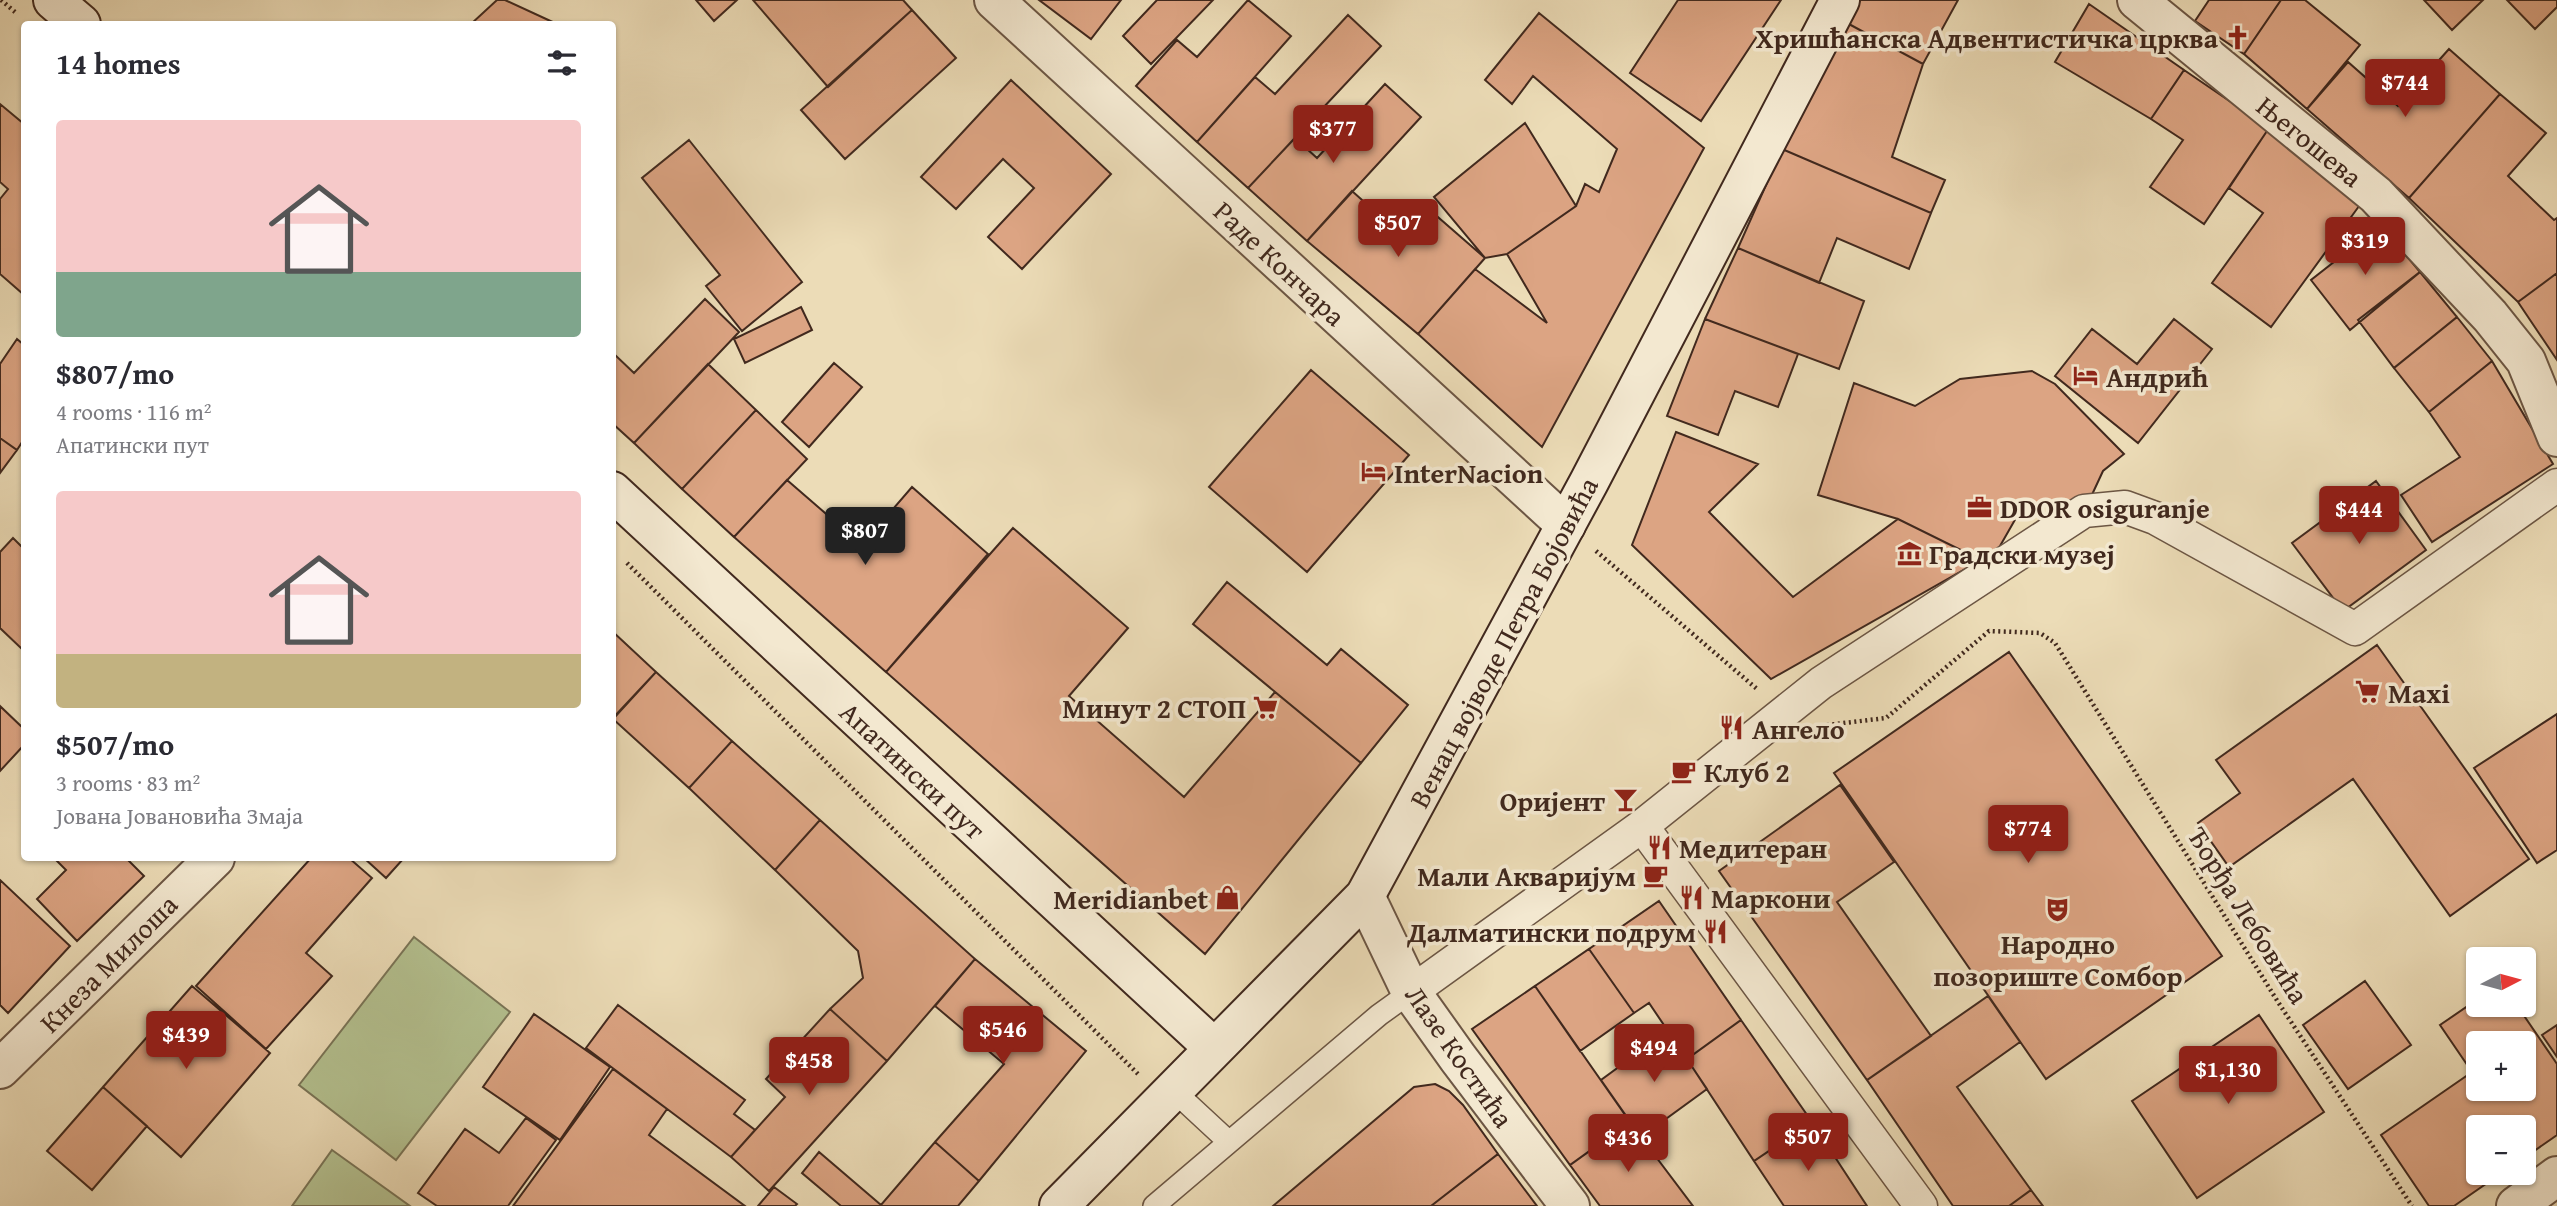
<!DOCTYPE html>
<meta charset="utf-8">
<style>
:root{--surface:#fff;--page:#f2f2f3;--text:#2b2b33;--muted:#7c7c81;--accent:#8f2418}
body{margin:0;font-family:"Gentium Book Plus",serif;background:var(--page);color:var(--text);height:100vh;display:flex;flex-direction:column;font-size:26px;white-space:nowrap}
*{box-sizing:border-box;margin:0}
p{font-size:23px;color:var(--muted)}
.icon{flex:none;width:38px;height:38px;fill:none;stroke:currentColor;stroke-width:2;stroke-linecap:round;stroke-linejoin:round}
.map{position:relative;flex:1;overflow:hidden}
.drawer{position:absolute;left:21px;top:21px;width:595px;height:840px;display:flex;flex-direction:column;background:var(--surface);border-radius:7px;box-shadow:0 2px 5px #0004}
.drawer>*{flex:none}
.needle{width:46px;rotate:84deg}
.tools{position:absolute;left:2466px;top:947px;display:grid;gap:14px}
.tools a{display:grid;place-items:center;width:70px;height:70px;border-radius:7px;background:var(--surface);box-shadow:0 2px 5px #0004;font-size:35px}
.price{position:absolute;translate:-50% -60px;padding:0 16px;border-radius:7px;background:var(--accent);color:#fff;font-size:23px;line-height:46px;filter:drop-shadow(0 2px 4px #0008)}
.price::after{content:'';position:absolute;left:50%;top:42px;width:21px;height:16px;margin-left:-10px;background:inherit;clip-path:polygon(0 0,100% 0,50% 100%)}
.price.selected{background:#222;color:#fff}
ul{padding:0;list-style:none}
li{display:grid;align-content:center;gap:14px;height:371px;padding:0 35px}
li span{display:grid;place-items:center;height:217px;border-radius:7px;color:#555}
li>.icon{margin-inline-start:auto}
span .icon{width:126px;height:126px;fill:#fffc;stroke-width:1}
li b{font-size:30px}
h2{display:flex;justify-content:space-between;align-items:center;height:84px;padding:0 35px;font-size:30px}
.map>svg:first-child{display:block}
.green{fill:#b4c190;stroke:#7a7557;stroke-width:2}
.building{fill:#dca483;stroke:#41291e;stroke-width:2;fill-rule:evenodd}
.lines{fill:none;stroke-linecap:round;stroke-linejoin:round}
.service-casing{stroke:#6c5644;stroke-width:24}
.pedestrian-casing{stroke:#6c5644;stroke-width:35}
.minor-casing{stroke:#6c5644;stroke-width:42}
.secondary-casing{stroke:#41291e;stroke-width:42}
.path{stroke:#41291e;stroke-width:4.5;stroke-dasharray:2 3.5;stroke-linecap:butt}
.service{stroke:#f3e8d0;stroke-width:21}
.pedestrian{stroke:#f3e8d0;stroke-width:32}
.minor{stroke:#f3e8d0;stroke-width:38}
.secondary{stroke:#f3e8d0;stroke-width:38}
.labels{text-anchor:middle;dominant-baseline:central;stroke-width:7;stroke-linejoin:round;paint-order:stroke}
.poi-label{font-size:28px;font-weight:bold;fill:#41291e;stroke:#f3e8d0;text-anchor:start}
.street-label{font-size:28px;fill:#41291e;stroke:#f3e8d0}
</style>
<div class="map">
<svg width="2557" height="1206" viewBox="0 0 2557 1206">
<rect width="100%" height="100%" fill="#ecdcb7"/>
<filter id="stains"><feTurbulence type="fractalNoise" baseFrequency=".00286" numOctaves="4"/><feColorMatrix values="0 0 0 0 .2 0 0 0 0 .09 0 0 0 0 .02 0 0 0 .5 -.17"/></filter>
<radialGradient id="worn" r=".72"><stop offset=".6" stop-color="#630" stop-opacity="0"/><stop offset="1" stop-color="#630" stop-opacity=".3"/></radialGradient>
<path class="green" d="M414 937 510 1012 396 1160 299 1085Z
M332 1150 410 1206H292Z"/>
<path class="building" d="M497 0H505L557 24H471Z
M696 0H737L714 21Z
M753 0H903L912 10 828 87Z
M1039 0H1121L1091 39Z
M1157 0H1213L1151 64 1123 36Z
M1248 0 1291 36 1197 142 1136 86 1177 40 1197 57Z
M1678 0H1781L1701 121 1630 73Z
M1860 0H1958L1923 64 1847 23Z
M2209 0H2281L2244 54 2195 21Z
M2281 0H2305L2360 45 2307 109 2244 54Z
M2424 0H2483L2452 30Z
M2507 0H2557V7L2535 29Z
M2089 4 2184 70 2151 119 2055 62Z
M912 10 956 58 845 159 801 110Z
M1539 13 1704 148 1542 447 1418 334 1475 269 1547 323 1507 254 1576 206 1585 184 1599 192 1617 149 1533 76 1512 104 1485 80Z
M1348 15 1381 46 1248 188 1197 142 1255 77 1275 94Z
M1847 23 1923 64 1892 157 1945 180 1931 213 1782 149Z
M2449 49 2500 94 2409 198 2307 109 2348 62 2398 106Z
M2184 70 2269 128 2204 224 2150 187 2183 140 2151 119Z
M1011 80 1111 174 1022 269 988 237 1034 188 1003 159 956 209 921 177Z
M1385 84 1421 117 1307 241 1248 188 1295 138 1317 158Z
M2500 94 2546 133 2508 176 2554 220 2557 218V273L2518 302 2409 198Z
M0 104 24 124 23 294 0 274V199L8 189 0 182Z
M1525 123 1576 206 1507 254 1485 258 1434 197Z
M2269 128 2362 202 2271 327 2212 283 2263 213 2229 188Z
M689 140 802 282 742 331 706 286 720 275 642 178Z
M1782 149 1931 213 1909 269 1837 238 1819 283 1738 248Z
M1352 191 1399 233 1424 205 1485 258 1418 334 1307 241Z
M2381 225 2420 272 2350 330 2311 280Z
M1738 248 1864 301 1839 369 1705 319Z
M2420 272 2457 317 2394 368 2358 320Z
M2557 273V360L2518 302Z
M705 299 739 332 634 443 612 423V352L634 373Z
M801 307 812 330 745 363 734 339Z
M2457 317 2492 361 2429 412 2394 368Z
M1705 319 1798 354 1778 407 1735 391 1718 435 1667 416Z
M2174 319 2212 349 2138 443 2055 376 2092 329 2137 364Z
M17 339 24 345V439L17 450 0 438V364Z
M2492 361 2553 464 2432 542 2401 495 2460 457 2429 412Z
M834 363 862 387 809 447 782 422Z
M708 364 756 410 682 489 634 443Z
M1311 370 1409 455 1307 572 1209 487Z
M2032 371 2055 384 2124 454 2103 471 2090 499 2024 504 1992 560H1981L1898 519 1818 495 1854 383 1915 406 1960 379Z
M756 410 807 459 734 537 682 489Z
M1676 432 1758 464 1709 512 1793 597 1898 519 1981 560 1771 679 1632 545Z
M0 438 17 450 0 473Z
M787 480 862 545 912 487 988 554 886 672 734 537Z
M2376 481 2426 550 2343 611 2292 543Z
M1013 528 1128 628 1069 696 1184 797 1275 692 1361 763 1205 954 886 672Z
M13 538 24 549V651L0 628V552Z
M1227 582 1327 665 1341 649 1408 705 1361 763 1193 624Z
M612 631 656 672 612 719Z
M2377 645 2529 859 2450 916 2353 779 2229 867 2198 823 2240 793 2216 760Z
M2009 652 2222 956 2046 1079 1834 773Z
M656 672 732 741 689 788 613 719Z
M0 706 24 729V745L0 771Z
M2557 714V850L2537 863 2474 768Z
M732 741 820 820 775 870 689 788Z
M1840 785 1894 862 1837 902 1931 1036 1867 1080 1719 871Z
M820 820 975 959 887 1061 830 1009 863 978 858 951 775 870Z
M54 858H126L144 876 77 941 37 899 66 870Z
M311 858H349L372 878 306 953 332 976 266 1049 196 986Z
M364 858H404L386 878Z
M0 880 70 946 8 1013 0 1005Z
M1659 901 1741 1020 1687 1059 1649 1003 1634 1013 1589 949Z
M1589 949 1634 1013 1580 1051 1535 986Z
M975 959 1086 1051 979 1181 935 1142 1004 1064 935 1006Z
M2365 981 2411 1045 2348 1089 2303 1025Z
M192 986 270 1053 181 1157 103 1087Z
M1535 986 1630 1122 1570 1165 1472 1029Z
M1988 996 2020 1042 1957 1087 2031 1190 2009 1206H1953L1867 1080Z
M2478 999V1004H2516L2557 1064V1135L2524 1158V1127H2478V1172H2503L2454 1206H2429L2381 1135 2472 1072 2440 1025ZM2478 1043H2524V1088H2478Z
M618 1005 745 1100 734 1114 755 1130 731 1157 586 1048Z
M830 1009 887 1061 769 1191 731 1157 785 1097 766 1079Z
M534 1014 610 1067 560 1140 483 1087Z
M2259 1015 2324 1112 2197 1198 2132 1101Z
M1741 1020 1812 1122 1754 1161 1687 1059Z
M2557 1025V1057L2542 1035Z
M1668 1031 1707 1089 1641 1137 1601 1080Z
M613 1069 667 1109 649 1135 745 1206H513Z
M1435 1084 1449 1091 1463 1105 1498 1154 1431 1206H1273L1414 1087Z
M103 1087 147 1126 92 1190 47 1151Z
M526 1118 556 1140 508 1206H437L418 1193 465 1129 499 1153Z
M1630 1122 1641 1137 1693 1206H1600L1570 1165Z
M1812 1122 1867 1206H1784L1754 1161Z
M935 1142 979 1181 958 1206H841L802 1173 819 1152 881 1205Z
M1498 1154 1537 1206H1431Z
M774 1187 797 1204 795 1206H758Z
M2031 1190 2043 1206H2009Z"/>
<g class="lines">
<defs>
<path id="service" d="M1174 1091 1229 1142
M1154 1206 1379 1015 1411 992"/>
<path id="pedestrian" d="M1642 826 1921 1206
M1411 992 1642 826 1821 683 2084 511 2125 507 2155 518 2355 629 2557 485"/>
<path id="minor" d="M994 0 1566 525
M2137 0 2376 195 2490 316 2526 361 2557 437
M1365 896 1411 992 1458 1058 1570 1206
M0 1069 215 858
M2516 1206 2557 1176"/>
<path id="secondary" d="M53 0 81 24
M612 491 1214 1048
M1059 1206 1365 896 1589 482 1840 0"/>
</defs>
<use href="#service" class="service-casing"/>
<use href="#pedestrian" class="pedestrian-casing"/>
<use href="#minor" class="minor-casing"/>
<use href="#secondary" class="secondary-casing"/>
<path class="path" d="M1 0 15 12
M1596 551 1757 689
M627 563 1138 1074
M1827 725 1886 718 1989 631 2040 633 2055 643 2278 1002 2412 1206"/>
<use href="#service" class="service"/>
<use href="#pedestrian" class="pedestrian"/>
<use href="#minor" class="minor"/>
<use href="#secondary" class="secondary"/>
</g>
<defs>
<symbol id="church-bare" viewBox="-9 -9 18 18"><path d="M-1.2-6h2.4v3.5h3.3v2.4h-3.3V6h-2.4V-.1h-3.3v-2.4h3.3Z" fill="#8f2418" stroke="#f3e8d0" stroke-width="2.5" paint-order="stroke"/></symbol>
<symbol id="hotel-bare" viewBox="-9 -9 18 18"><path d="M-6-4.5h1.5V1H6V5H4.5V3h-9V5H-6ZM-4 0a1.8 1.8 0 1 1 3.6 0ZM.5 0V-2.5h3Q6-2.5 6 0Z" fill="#8f2418" stroke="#f3e8d0" stroke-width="2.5" paint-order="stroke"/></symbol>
<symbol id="office-bare" viewBox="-9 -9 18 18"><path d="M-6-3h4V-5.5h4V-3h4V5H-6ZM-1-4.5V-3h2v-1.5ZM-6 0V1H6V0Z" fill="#8f2418" stroke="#f3e8d0" stroke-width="2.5" paint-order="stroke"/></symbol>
<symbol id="museum-bare" viewBox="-9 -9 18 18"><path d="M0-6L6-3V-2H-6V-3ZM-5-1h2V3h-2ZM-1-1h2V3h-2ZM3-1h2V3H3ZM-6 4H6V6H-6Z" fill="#8f2418" stroke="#f3e8d0" stroke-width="2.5" paint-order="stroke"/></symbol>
<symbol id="supermarket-bare" viewBox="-9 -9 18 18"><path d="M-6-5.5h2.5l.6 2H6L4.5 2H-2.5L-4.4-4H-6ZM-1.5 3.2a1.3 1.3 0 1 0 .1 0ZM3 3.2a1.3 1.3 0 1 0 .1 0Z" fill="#8f2418" stroke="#f3e8d0" stroke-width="2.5" paint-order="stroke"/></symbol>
<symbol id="restaurant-bare" viewBox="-9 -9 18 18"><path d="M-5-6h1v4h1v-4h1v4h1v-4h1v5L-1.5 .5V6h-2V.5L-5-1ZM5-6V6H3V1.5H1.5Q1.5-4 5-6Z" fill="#8f2418" stroke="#f3e8d0" stroke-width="2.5" paint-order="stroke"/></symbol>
<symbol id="cafe-bare" viewBox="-9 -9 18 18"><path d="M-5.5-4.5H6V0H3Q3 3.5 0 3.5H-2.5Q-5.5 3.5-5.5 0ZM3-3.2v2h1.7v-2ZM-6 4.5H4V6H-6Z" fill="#8f2418" stroke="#f3e8d0" stroke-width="2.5" paint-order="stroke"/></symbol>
<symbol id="bar-bare" viewBox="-9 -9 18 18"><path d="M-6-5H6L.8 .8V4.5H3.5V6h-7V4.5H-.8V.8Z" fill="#8f2418" stroke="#f3e8d0" stroke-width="2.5" paint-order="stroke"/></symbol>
<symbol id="shop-bare" viewBox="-9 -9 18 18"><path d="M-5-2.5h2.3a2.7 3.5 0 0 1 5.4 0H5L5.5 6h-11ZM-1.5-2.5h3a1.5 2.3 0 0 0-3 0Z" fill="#8f2418" stroke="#f3e8d0" stroke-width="2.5" paint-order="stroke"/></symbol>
<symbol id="theatre-bare" viewBox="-9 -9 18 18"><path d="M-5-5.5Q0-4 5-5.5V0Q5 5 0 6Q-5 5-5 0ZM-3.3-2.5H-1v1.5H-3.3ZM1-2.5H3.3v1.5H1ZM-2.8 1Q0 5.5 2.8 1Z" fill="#8f2418" stroke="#f3e8d0" stroke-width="2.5" paint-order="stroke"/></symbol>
</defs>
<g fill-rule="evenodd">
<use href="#church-bare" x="2220" y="20" width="35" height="35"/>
<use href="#hotel-bare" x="2068" y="358" width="35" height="35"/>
<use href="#hotel-bare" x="1356" y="454" width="35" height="35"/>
<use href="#office-bare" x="1962" y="490" width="35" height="35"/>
<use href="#museum-bare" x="1892" y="536" width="35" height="35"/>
<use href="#supermarket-bare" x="2350" y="674" width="35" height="35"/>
<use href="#supermarket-bare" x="1248" y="690" width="35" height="35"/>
<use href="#restaurant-bare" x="1714" y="710" width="35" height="35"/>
<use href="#cafe-bare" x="1666" y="754" width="35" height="35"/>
<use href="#bar-bare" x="1608" y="782" width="35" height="35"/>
<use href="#restaurant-bare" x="1642" y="830" width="35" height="35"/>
<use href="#cafe-bare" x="1638" y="858" width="35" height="35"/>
<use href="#restaurant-bare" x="1674" y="880" width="35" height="35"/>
<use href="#shop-bare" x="1210" y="880" width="35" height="35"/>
<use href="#theatre-bare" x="2040" y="892" width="35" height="35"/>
<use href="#restaurant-bare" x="1698" y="914" width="35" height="35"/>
</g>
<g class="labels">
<g class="poi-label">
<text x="2218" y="37" text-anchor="end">Хришћанска Адвентистичка црква</text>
<text x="2106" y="376">Андрић</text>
<text x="1394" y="472">InterNacion</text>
<text x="2000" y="507">DDOR osiguranje</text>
<text x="1929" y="553">Градски музеј</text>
<text x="2388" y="692">Maxi</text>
<text x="1246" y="707" text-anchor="end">Минут 2 СТОП</text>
<text x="1752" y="728">Ангело</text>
<text x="1704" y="771">Клуб 2</text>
<text x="1605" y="800" text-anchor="end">Оријент</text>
<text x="1679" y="847">Медитеран</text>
<text x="1636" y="875" text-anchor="end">Мали Акваријум</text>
<text x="1711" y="897">Маркони</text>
<text x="1208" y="898" text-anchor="end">Meridianbet</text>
<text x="1696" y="931" text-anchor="end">Далматински подрум</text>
<text x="2058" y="943" text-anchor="middle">Народно<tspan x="2058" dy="32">позориште Сомбор</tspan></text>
</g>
<g class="street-label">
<text transform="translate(2310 141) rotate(39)">Његошева</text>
<text transform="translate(1280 263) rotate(43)">Раде Кончара</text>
<text transform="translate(1503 642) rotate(-62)">Венац војводе Петра Бојовића</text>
<text transform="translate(913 770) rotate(43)">Апатински пут</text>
<text transform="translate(2249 915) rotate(58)">Ђорђа Лебовића</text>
<text transform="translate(108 963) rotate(-45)">Кнеза Милоша</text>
<text transform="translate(1460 1056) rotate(55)">Лазе Костића</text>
</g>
</g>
<rect width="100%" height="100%" filter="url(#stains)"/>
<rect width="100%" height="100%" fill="url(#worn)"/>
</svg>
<div class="tools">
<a><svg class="needle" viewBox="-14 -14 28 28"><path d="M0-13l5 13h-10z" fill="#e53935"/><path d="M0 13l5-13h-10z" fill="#7c7c81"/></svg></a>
<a>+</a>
<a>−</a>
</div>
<b class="price" style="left:2405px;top:119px">$744</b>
<b class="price" style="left:1333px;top:165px">$377</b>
<b class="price" style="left:1398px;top:259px">$507</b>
<b class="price" style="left:2365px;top:277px">$319</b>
<b class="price" style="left:2359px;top:546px">$444</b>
<b class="price selected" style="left:865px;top:567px">$807</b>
<b class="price" style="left:2028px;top:865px">$774</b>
<b class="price" style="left:1003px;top:1066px">$546</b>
<b class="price" style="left:186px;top:1071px">$439</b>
<b class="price" style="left:1654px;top:1084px">$494</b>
<b class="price" style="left:809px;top:1097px">$458</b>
<b class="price" style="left:2228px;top:1106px">$1,130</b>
<b class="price" style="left:1808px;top:1173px">$507</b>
<b class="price" style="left:1628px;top:1174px">$436</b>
<section class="drawer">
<h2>14 homes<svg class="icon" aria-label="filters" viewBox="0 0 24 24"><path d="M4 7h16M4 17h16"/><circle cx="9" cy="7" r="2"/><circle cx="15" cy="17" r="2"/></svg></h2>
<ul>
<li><span style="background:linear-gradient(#f6c9c9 70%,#7fa58c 0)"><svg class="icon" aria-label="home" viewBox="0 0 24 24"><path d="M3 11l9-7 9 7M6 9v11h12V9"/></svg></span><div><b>$807/mo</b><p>4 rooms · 116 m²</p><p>Апатински пут</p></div></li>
<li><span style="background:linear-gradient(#f6c9c9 75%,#c2b280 0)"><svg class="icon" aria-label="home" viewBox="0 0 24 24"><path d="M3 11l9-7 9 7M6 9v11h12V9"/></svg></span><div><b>$507/mo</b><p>3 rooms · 83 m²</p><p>Јована Јовановића Змаја</p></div></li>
</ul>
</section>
</div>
